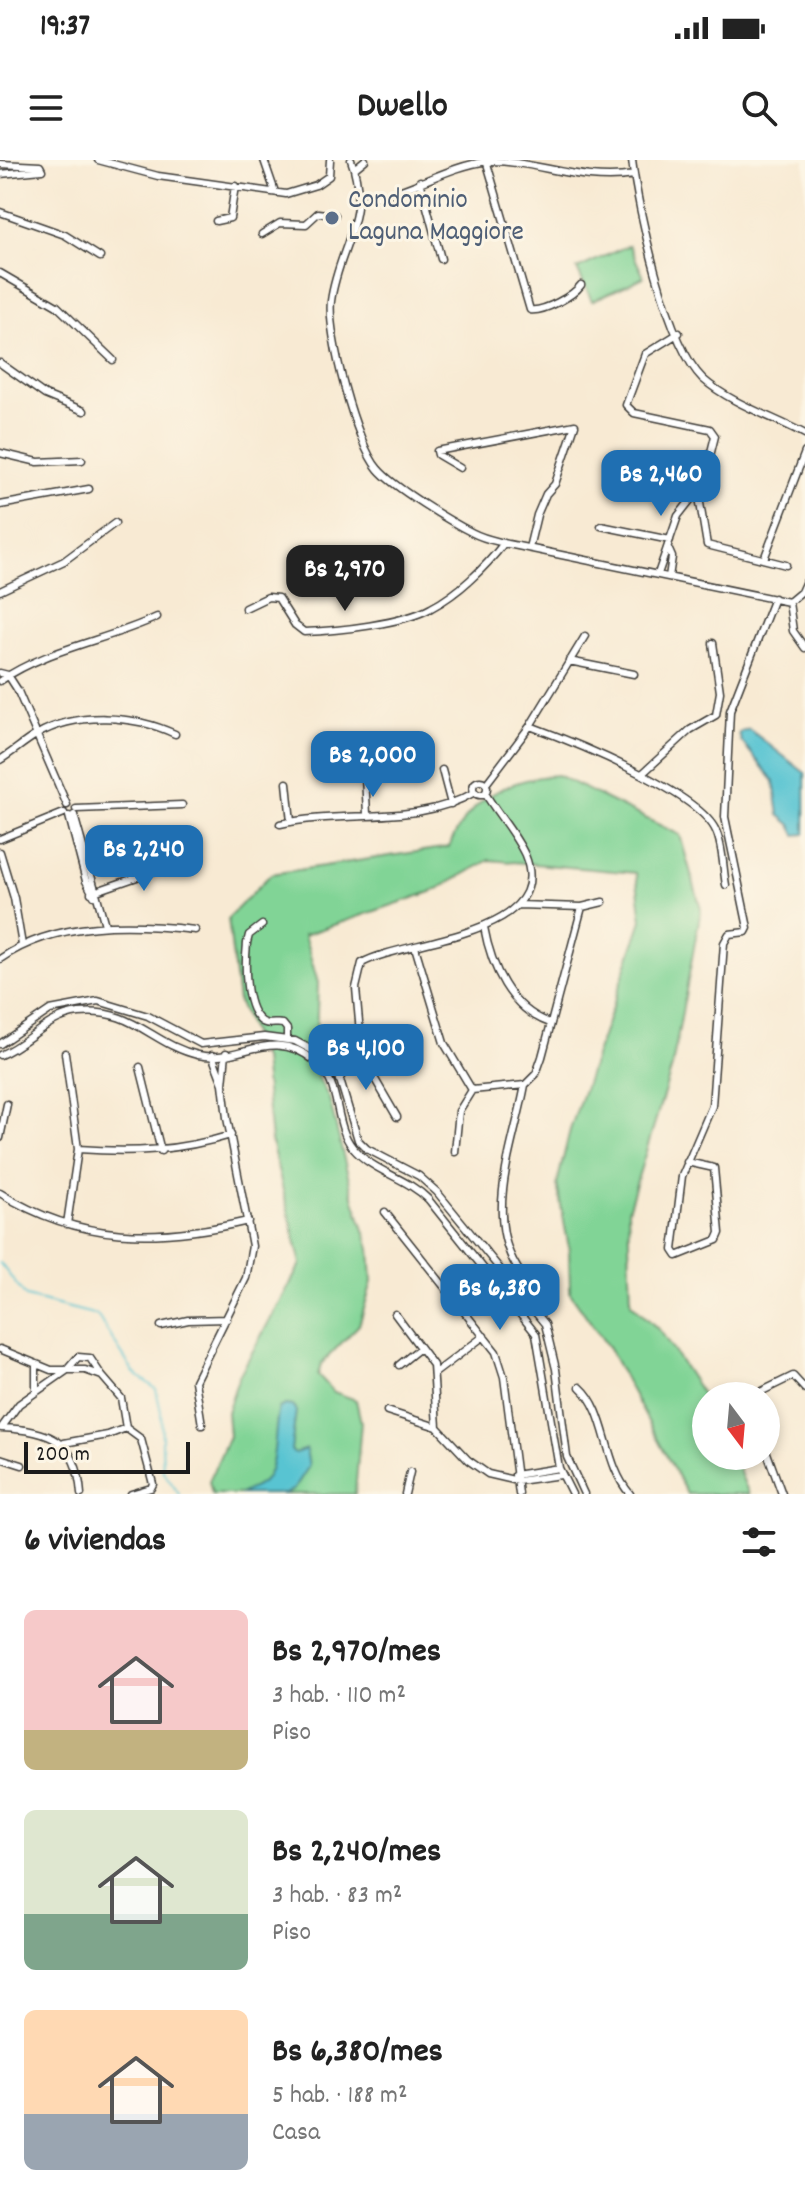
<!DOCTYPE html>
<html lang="es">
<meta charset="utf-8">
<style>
:root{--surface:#fff;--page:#f6f6f6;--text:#222;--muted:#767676;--accent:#1f6fb2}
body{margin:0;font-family:Dekko,sans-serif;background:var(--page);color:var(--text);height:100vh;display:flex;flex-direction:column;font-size:30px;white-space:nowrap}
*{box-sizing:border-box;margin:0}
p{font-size:26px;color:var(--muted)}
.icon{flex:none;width:44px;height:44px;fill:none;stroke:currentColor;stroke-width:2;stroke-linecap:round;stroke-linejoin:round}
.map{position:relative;height:1334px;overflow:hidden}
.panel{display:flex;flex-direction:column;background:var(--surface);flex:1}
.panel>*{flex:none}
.needle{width:52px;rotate:164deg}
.fabs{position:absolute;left:692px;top:1222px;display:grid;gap:16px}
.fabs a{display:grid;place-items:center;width:88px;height:88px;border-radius:50%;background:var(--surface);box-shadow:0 4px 12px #0003;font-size:40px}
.scale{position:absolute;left:24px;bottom:20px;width:166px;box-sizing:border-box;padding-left:8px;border:4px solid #1c1c1c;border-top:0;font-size:22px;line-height:28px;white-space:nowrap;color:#1c1c1c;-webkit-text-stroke:6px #fcf5e5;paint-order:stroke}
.price{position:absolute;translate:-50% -68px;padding:0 18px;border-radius:16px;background:var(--accent);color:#fff;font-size:26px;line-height:52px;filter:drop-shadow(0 2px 4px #0008)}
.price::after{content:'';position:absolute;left:50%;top:48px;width:24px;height:18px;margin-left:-12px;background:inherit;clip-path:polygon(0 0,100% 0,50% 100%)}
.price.selected{background:#222;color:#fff}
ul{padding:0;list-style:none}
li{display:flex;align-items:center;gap:24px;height:200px;padding:0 24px}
li span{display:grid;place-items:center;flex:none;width:224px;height:160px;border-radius:12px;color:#555}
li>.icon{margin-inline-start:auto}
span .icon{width:96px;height:96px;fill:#fffc;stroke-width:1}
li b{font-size:34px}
h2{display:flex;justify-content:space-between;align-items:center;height:96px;padding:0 24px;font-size:34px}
.status{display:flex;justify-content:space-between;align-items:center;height:56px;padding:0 40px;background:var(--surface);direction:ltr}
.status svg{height:22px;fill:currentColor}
header{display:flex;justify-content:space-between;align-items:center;height:104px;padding:0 24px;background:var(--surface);font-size:36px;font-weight:800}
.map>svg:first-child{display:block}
.grass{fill:#81d496;stroke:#4e7859;stroke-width:2}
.water{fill:#58c4d2;stroke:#3a7077;stroke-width:2}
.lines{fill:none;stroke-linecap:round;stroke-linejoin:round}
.stream{stroke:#58c4d2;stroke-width:2}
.minor-casing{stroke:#3d3b37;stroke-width:9}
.minor{stroke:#fff;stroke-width:6}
.service-dot{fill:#5c6f8a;stroke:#fcf5e5;stroke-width:3}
.labels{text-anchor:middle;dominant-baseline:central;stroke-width:6;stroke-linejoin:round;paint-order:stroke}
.service-label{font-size:28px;fill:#4e5e75;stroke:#fcf5e5;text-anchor:start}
</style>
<div class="status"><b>19:37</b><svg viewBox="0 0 49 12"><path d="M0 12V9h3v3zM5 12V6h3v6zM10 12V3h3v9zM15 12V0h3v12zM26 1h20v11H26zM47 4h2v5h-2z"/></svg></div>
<header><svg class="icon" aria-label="menu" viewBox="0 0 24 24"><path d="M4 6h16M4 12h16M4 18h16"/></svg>Dwello<svg class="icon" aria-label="search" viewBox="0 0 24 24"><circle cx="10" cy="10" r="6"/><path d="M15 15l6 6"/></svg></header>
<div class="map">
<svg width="805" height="1334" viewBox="0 0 805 1334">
<rect width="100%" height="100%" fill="#fcf5e5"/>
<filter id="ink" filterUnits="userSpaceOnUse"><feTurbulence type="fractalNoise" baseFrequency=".0125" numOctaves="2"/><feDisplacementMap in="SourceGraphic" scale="16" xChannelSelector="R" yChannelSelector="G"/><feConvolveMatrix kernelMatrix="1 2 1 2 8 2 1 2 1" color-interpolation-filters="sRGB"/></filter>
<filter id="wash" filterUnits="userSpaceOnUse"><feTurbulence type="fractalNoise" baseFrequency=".006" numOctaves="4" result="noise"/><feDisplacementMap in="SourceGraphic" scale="32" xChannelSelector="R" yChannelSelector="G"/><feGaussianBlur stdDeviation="1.8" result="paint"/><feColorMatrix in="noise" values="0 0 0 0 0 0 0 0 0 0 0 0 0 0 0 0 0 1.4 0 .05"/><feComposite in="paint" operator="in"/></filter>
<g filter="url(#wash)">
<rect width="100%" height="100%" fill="#f8ead3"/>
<path class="grass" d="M629 85 644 117 592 141 577 109Z
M557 615 680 675 701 749 672 907 628 1050 631 1143 661 1172 706 1240V1296H733L749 1334H687L608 1187 570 1133 569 1088 557 1024 570 970 642 760 636 713 489 700 434 731 304 775 318 823 315 912 329 938 354 1040 370 1088 372 1122 359 1165 321 1204 318 1215 334 1232 356 1240 361 1262 355 1334H212L209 1321 229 1276 227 1252 239 1216 301 1104 271 981 263 899 238 841 228 758 271 714 449 687C469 639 506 619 557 615Z"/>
<path class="water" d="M749 569 805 613V674L796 675 791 665 779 655 774 621 741 581 739 573Z
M285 1245 292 1246 296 1251 291 1290 295 1293 306 1289 309 1306 294 1329 285 1334H241C247 1329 256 1328 263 1322 278 1307 273 1269 279 1248Z"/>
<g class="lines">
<path class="stream" d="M0 1103 26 1137 97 1155 134 1213 156 1229 161 1252 163 1311 179 1334"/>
</g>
</g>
<g filter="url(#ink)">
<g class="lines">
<defs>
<path id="minor" d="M98 0 158 16 286 34 316 25 329 16 330 0
M264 0 275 32
M351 0C372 56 338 88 331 141 327 174 356 284 378 309 393 327 451 362 473 373 484 379 497 381 508 384L789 442 801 432 805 423
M486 0 530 150C544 152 573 136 581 125
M632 0C638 50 667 184 703 219 730 243 773 257 805 274
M0 4 40 6 42 10 0 14
M354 9 365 0
M420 21 441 99
M358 40C403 37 443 7 488 1 535 0 581 24 634 15
M0 52 65 75 100 97
M216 61 230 58 235 26
M262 74 280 63 306 64 318 53 335 55
M0 113 57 146 113 200
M0 203 45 235 84 251
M0 293 38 302 82 300
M460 308 438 295 437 291 575 265
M614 308 701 328
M698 331 707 385 786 405
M0 345 89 329
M601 366 670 380
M529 388 537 355 546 334 555 324 575 265
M668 388 672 397 669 417
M764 399 805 292
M658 414 678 356 703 324 715 276 710 269 634 253 626 245 645 194 679 173
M0 431 64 401 115 363
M789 442 793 471 805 488
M245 448 268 437 278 438 295 465 304 472C337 471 403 464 431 448 458 434 486 407 504 383
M569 501 634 514
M0 513 8 515 17 529 67 645
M0 521C48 488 106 481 157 457
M530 566C571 581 699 632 716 671 723 686 723 709 726 725
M0 600C13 592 24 582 36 575 77 551 134 555 175 574
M442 610 451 644
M642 614 690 570 716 555 720 532 713 483
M365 616 367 654
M473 628a7 7 0 1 1 14 0a7 7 0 1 1-14 0Z
M287 623 291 662
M486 624 530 566 585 476
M76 649 182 645
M74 655 105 765
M69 656 86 721 94 736
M280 664C345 649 416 667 475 632
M0 679 64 653
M0 692 14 738 22 785
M91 733 186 700
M518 745 582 747 603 742
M262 765 249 775 247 783C245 803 244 844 259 859 266 867 275 862 283 864L287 869V879
M484 767C491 806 510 849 550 863
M415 787 444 883 472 930 525 925
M0 799C56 760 131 763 195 770
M0 884 50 850 98 841 148 856 201 884 264 877 295 881 323 896 340 920 358 980 367 989 419 1016 437 1032 545 1164 556 1209 567 1297 584 1334
M358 890 397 957
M65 893 78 989 67 1064
M0 895C29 883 46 857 79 853 132 847 153 885 198 895 239 904 271 865 315 901 343 924 332 962 353 988 373 1012 406 1017 428 1039L536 1174 559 1308 572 1334
M212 895 223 924
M323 896 358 890
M140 907 161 991
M339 920 361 884 356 828 362 803C404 779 558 776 525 695 515 673 497 654 485 633
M0 978 7 944
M78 989C132 993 179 991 231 975
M455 992 459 951 472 930
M687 1002 714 1008 720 1073 717 1080 677 1096 673 1090 682 1016 712 946 724 783 729 774 746 772 748 768 725 657 730 551 774 438
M0 1033C80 1083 159 1082 248 1061
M385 1052 496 1192 504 1217 519 1334
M536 1130C474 1075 513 992 525 925L536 914 542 897 582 747
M395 1154 433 1205 437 1267
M161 1166 188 1160 227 1159
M0 1189 51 1210H85L102 1216 121 1238 126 1268 108 1275 64 1283
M399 1205 420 1188
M435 1213 484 1176
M580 1227C608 1252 603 1303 630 1334
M36 1231V1205
M752 1236 793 1216 805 1229
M387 1251 437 1267 468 1300 488 1314 518 1321 561 1315
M202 1265 195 1221 246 1118 252 1086 227 958 223 924 226 893
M2 1267 19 1244 66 1211 78 1197 90 1198 102 1216
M1 1268C50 1270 77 1280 81 1334
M126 1268 141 1279 153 1324 151 1328 131 1334
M766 1290 782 1334
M0 1298 22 1305
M515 1315 559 1308
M405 1334 410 1312"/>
</defs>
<use href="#minor" class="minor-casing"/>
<use href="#minor" class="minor"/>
</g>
</g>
<circle class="service-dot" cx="332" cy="58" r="8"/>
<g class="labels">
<g class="service-label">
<text x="348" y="42">Condominio<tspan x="348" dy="32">Laguna Maggiore</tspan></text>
</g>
</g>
</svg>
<div class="fabs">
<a><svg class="needle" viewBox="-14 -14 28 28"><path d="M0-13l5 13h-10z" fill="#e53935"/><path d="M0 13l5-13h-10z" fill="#767676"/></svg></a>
</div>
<div class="scale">200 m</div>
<b class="price" style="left:661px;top:358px">Bs 2,460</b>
<b class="price selected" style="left:345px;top:453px">Bs 2,970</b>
<b class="price" style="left:373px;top:639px">Bs 2,000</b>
<b class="price" style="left:144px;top:733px">Bs 2,240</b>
<b class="price" style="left:366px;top:932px">Bs 4,100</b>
<b class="price" style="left:500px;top:1172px">Bs 6,380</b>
</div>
<section class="panel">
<h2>6 viviendas<svg class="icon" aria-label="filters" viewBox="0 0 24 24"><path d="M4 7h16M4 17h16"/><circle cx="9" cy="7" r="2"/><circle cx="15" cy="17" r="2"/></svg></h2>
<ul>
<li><span style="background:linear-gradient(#f6c9c9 75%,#c2b280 0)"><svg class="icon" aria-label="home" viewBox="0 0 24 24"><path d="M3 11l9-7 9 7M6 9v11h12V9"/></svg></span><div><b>Bs 2,970/mes</b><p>3 hab. · 110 m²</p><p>Piso</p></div></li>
<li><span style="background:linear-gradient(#dfe7d0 65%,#7fa58c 0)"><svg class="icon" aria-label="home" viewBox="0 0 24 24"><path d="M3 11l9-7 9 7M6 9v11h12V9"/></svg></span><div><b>Bs 2,240/mes</b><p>3 hab. · 83 m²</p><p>Piso</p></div></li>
<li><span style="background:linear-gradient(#ffd9b3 65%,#9aa5b1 0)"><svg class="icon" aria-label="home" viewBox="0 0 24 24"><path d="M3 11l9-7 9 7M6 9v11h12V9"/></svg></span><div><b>Bs 6,380/mes</b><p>5 hab. · 188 m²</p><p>Casa</p></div></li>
</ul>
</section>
